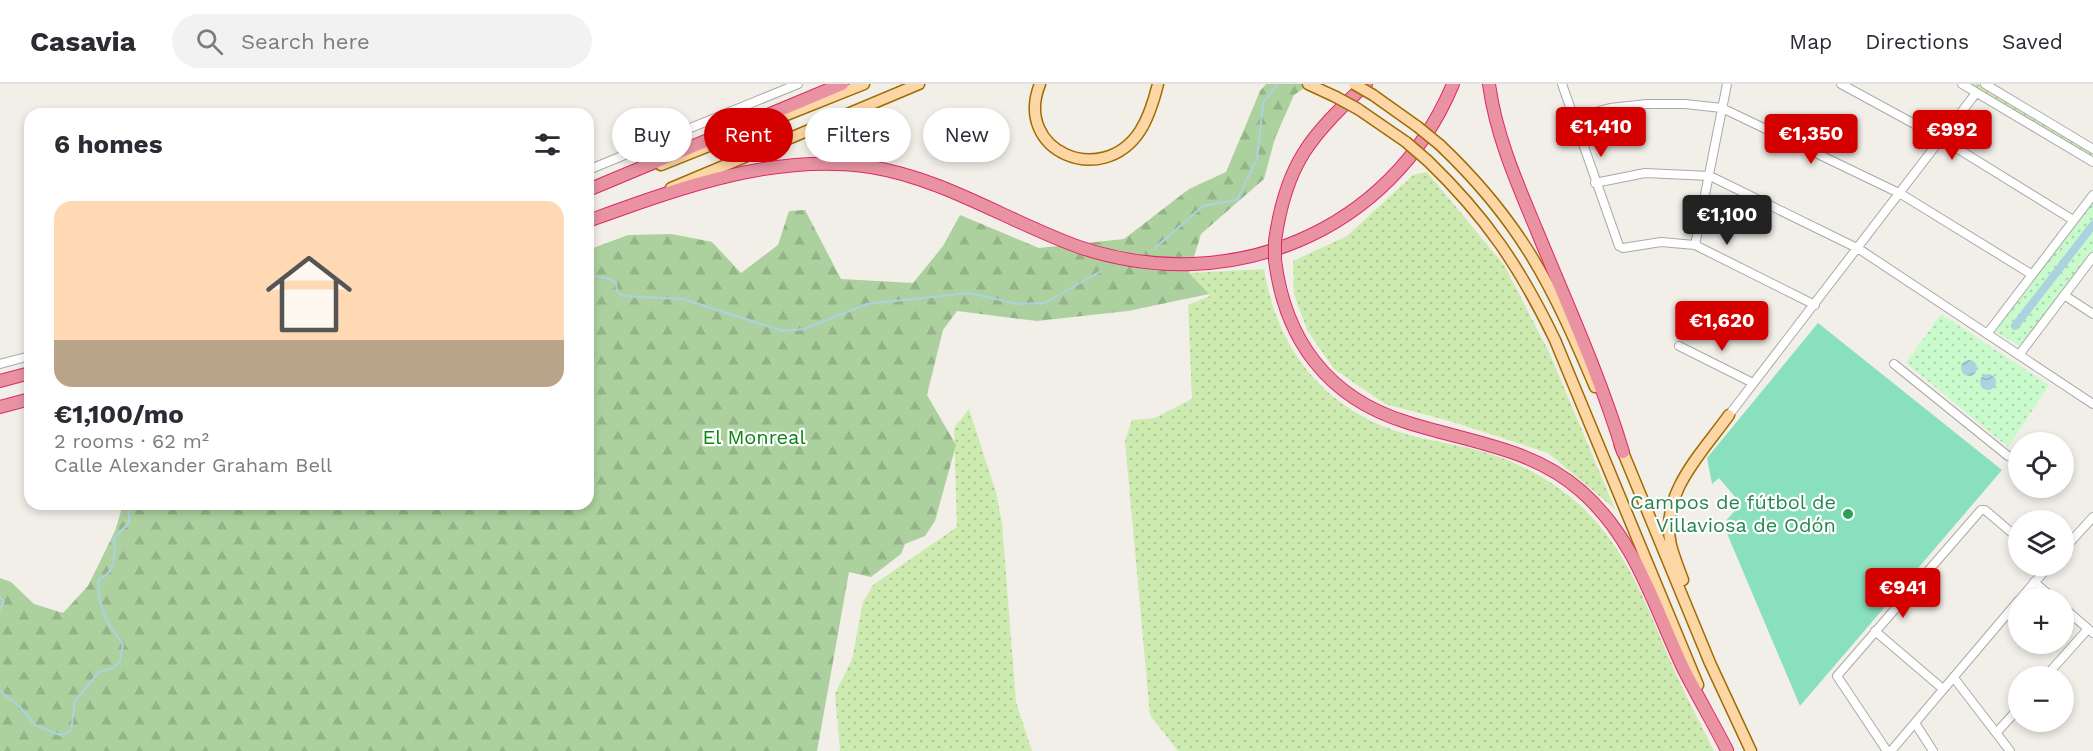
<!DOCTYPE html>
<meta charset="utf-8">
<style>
:root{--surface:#fff;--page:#f2f2f3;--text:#2b2b33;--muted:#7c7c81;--line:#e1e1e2;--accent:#d40000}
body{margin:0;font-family:"Work Sans",sans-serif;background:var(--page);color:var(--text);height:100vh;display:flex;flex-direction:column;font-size:22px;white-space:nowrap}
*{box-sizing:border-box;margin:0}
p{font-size:20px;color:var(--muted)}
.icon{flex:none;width:33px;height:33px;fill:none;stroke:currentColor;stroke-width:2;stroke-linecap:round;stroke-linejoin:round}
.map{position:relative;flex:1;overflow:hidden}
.side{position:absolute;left:24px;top:24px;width:570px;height:402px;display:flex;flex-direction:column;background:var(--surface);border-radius:18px;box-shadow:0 3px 9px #0003}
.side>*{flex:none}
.guide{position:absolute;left:612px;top:24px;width:570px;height:54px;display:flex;gap:12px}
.buttons{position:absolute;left:2008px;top:348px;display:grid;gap:12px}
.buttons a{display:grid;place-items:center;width:66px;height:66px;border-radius:50%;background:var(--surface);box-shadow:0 3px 9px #0003;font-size:30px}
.price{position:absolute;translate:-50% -51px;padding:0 14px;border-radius:6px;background:var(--accent);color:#fff;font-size:20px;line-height:39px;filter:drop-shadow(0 2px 3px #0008)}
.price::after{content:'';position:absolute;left:50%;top:36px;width:18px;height:14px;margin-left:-9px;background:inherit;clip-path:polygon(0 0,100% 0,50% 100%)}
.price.selected{background:#222;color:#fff}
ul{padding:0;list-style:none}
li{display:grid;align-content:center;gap:12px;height:318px;padding:0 30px}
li+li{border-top:2px solid var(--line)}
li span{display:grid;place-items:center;height:186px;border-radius:18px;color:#555}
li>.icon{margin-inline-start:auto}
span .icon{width:108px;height:108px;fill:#fffc;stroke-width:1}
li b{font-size:26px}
h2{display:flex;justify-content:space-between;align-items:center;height:72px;padding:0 30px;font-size:26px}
.tag{padding:0 21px;border-radius:27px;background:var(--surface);box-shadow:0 3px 9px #0003;font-size:21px;line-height:54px}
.tag.selected{background:var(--accent);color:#fff}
header{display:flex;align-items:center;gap:36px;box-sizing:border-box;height:84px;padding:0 30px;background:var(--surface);border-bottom:2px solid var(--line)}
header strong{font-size:28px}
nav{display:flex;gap:33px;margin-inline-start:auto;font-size:21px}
.search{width:420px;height:54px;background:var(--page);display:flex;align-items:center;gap:15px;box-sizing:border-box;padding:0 21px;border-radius:33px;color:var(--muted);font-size:22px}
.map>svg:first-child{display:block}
.grass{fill:url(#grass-dots)}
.forest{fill:url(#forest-firs)}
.park{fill:url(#park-dots)}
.garden{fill:url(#garden-furrows)}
.pitch{fill:#88e0be}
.water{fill:url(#water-waves)}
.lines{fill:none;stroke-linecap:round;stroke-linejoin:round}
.stream{stroke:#aad3df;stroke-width:2}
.canal{stroke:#aad3df;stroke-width:8}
.minor-casing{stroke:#a9a9a9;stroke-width:10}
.major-casing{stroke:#a06b00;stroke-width:13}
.highway-casing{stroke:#dc2a67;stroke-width:14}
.minor{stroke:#fff;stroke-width:8}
.major{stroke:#fcd6a4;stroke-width:10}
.highway{stroke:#e892a2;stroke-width:12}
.major-bridge-casing{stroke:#a06b00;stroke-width:13;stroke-linecap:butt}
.highway-bridge-casing{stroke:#dc2a67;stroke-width:14;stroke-linecap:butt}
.major-bridge{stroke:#fcd6a4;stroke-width:10}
.highway-bridge{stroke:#e892a2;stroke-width:12}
.leisure-dot{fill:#2e9e5b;stroke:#fff;stroke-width:2}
.labels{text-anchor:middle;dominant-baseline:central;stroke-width:4.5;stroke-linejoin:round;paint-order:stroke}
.park-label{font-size:20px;fill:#0c8416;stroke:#fff}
.leisure-label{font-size:20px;fill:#27864d;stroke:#fff;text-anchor:end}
</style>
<header>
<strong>Casavia</strong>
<div class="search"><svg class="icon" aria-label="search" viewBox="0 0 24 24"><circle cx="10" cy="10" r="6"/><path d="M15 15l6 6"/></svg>Search here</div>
<nav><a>Map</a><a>Directions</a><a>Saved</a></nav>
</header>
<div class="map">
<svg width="2093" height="667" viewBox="0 0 2093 667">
<defs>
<pattern id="grass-dots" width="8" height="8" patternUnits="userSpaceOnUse" patternTransform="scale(1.5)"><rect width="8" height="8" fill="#cdebb0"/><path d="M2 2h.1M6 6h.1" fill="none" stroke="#b0c997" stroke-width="1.8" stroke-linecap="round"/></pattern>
<pattern id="forest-firs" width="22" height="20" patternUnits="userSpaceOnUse" patternTransform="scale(1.5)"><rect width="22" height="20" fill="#add19e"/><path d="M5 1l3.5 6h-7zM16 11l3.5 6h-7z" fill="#95b388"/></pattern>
<pattern id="park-dots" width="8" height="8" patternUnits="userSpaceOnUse" patternTransform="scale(1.5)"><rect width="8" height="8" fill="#c8facc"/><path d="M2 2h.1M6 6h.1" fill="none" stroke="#acd6af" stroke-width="1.8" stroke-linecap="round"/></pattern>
<pattern id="garden-furrows" width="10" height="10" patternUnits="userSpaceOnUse" patternTransform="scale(1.5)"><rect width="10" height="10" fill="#cdebb0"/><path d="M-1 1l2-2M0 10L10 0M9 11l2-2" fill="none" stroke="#b0c997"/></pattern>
<pattern id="water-waves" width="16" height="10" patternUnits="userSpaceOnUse" patternTransform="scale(1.5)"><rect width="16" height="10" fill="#aad3df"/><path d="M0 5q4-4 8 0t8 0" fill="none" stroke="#92b5bf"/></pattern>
</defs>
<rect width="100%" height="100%" fill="#f2efe9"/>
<path class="grass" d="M1427 88 1504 181 1549 268 1615 425 1548 369 1453 338 1385 320 1334 285 1307 246 1294 210 1293 177 1347 152 1413 91Z
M1264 185C1276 258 1315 314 1385 343 1412 354 1444 358 1473 365 1513 375 1550 394 1580 421 1631 468 1650 533 1678 594 1689 618 1702 643 1714 667H1178L1150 631 1125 357 1132 336 1155 334 1192 315 1188 221 1210 212 1189 189Z
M969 325 996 408 1002 439 1016 618 1032 667H840L835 610 852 575 863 518 873 501 957 443 954 344Z"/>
<path class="forest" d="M1266 0H1310L1294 11 1275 54 1264 95 1201 150 1189 189 1209 210 1128 227 1037 237 957 227 943 246 927 311 956 361 935 437 925 452 905 460 901 470 871 493 849 488 817 667H0V494L11 498 34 520 63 529 88 502 115 447 123 420H588V166L628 151 672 150 712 158 741 189 778 161 789 127 805 126 841 195 913 199 943 162 960 131 1039 164 1124 155 1189 105 1226 88 1260 7Z"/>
<path class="park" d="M2093 118V167L2020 262 1994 247Z
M1941 230 2049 301 2008 363 1906 279Z"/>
<path class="garden" d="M1969 0H1978L2093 69V75Z"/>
<path class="pitch" d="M1818 239 2002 386 1800 622 1723 440 1741 420 1719 394 1712 400 1707 374Z"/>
<path class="water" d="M1961 284a8 8 0 1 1 16 0a8 8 0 1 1-16 0Z
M1980 298a8 8 0 1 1 16 0a8 8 0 1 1-16 0Z"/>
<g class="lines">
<path class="stream" d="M1155 164 1203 122 1237 116 1257 75 1263 19 1277 0
M588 191 610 195 616 199 617 208 623 212 683 215 783 247 804 245 867 220 969 209 1018 220 1045 219 1101 187
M0 513 4 517 0 526
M0 607 20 623 35 641 60 651 71 647 75 617 99 588 113 584 120 578 123 560C105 537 99 526 98 496 117 488 115 472 114 454L129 439V420"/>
<path class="canal" d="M2015 242 2093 141"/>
<defs>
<path id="minor" d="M1562 0 1619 162 1623 164 1661 158 1695 161 1815 221
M1841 0 1942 55 2073 136
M1962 0 2093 78
M1985 0 2093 65
M1574 34 1610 24 1647 20H1685L1722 24 1901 110 2031 190
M588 86 798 0
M1595 99 1645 89 1710 92 1859 165 2093 320
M1695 161 1727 0
M2064 211 2093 230
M1987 250 2093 111
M1679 262 1753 299
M2019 271 2093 173
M0 280 30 272
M1894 280 2008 372
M1729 331 1976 9
M2064 465 2093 433
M2034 498 2053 514
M2021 514 2049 482
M2064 524 2093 549
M1875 547 1943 605
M2046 592 2088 545
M1954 594 2010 667
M1915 639 1933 667
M1997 648 2019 624
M1887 667 1837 592 1981 426H1985L2019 455
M1891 667 2019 516"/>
<path id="major" d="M1040 0C1013 67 1102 105 1140 47 1149 33 1154 16 1158 0
M1308 0 1336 13
M1373 11 1418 43
M1358 25 1406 58
M1440 61C1521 138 1552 201 1595 303
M1428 77C1486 133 1520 183 1555 256L1698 601
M661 81 864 0
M671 104 919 0
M1620 361 1710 579 1751 667
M1683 496C1679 485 1674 473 1671 461 1659 410 1702 369 1729 331"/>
<path id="highway" d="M1489 0C1496 52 1517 99 1537 147 1567 220 1600 292 1623 368
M588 106 842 0
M588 137C677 105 774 68 871 83 945 95 1009 138 1079 163 1229 214 1391 149 1453 0
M1275 157C1286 78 1311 52 1366 0
M1275 176C1285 256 1328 314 1406 338 1467 358 1531 363 1581 407 1636 455 1654 523 1684 586 1698 613 1713 639 1727 666
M0 297 30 289
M0 323 30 315"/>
</defs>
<use href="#minor" class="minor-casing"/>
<use href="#major" class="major-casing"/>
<use href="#highway" class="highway-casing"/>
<use href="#minor" class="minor"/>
<use href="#major" class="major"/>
<use href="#highway" class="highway"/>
<defs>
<path id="major-bridge" d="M1354 0 1373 11
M1336 13 1358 25
M1418 43 1440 61
M1406 58 1428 77"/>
<path id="highway-bridge" d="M1275 157V176"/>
</defs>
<use href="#major-bridge" class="major-bridge-casing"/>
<use href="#highway-bridge" class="highway-bridge-casing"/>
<use href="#major-bridge" class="major-bridge"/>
<use href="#highway-bridge" class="highway-bridge"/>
</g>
<circle class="leisure-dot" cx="1848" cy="430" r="6"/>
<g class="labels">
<g class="park-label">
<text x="754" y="353">El Monreal</text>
</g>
<g class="leisure-label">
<text x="1836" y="418">Campos de fútbol de<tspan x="1836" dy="23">Villaviosa de Odón</tspan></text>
</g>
</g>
</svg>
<div class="buttons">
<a><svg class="icon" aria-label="locate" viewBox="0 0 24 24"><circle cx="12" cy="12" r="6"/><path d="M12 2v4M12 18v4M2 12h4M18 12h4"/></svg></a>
<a><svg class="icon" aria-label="layers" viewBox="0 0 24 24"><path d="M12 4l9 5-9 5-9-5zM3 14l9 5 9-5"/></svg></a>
<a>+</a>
<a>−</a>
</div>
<b class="price" style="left:1601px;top:74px">€1,410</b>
<b class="price" style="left:1952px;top:77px">€992</b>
<b class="price" style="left:1811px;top:81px">€1,350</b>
<b class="price selected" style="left:1727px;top:162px">€1,100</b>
<b class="price" style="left:1722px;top:268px">€1,620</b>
<b class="price" style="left:1903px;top:535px">€941</b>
<div class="guide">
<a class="tag">Buy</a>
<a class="tag selected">Rent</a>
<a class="tag">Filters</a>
<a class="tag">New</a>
</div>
<section class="side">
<h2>6 homes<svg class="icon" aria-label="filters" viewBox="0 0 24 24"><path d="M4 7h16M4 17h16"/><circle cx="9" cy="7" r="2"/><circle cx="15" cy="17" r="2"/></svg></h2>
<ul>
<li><span style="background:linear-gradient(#ffd9b3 75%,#b9a48a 0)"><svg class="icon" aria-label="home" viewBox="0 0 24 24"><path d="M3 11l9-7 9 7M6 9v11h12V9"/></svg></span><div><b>€1,100/mo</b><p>2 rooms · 62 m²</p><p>Calle Alexander Graham Bell</p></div></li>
</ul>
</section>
</div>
